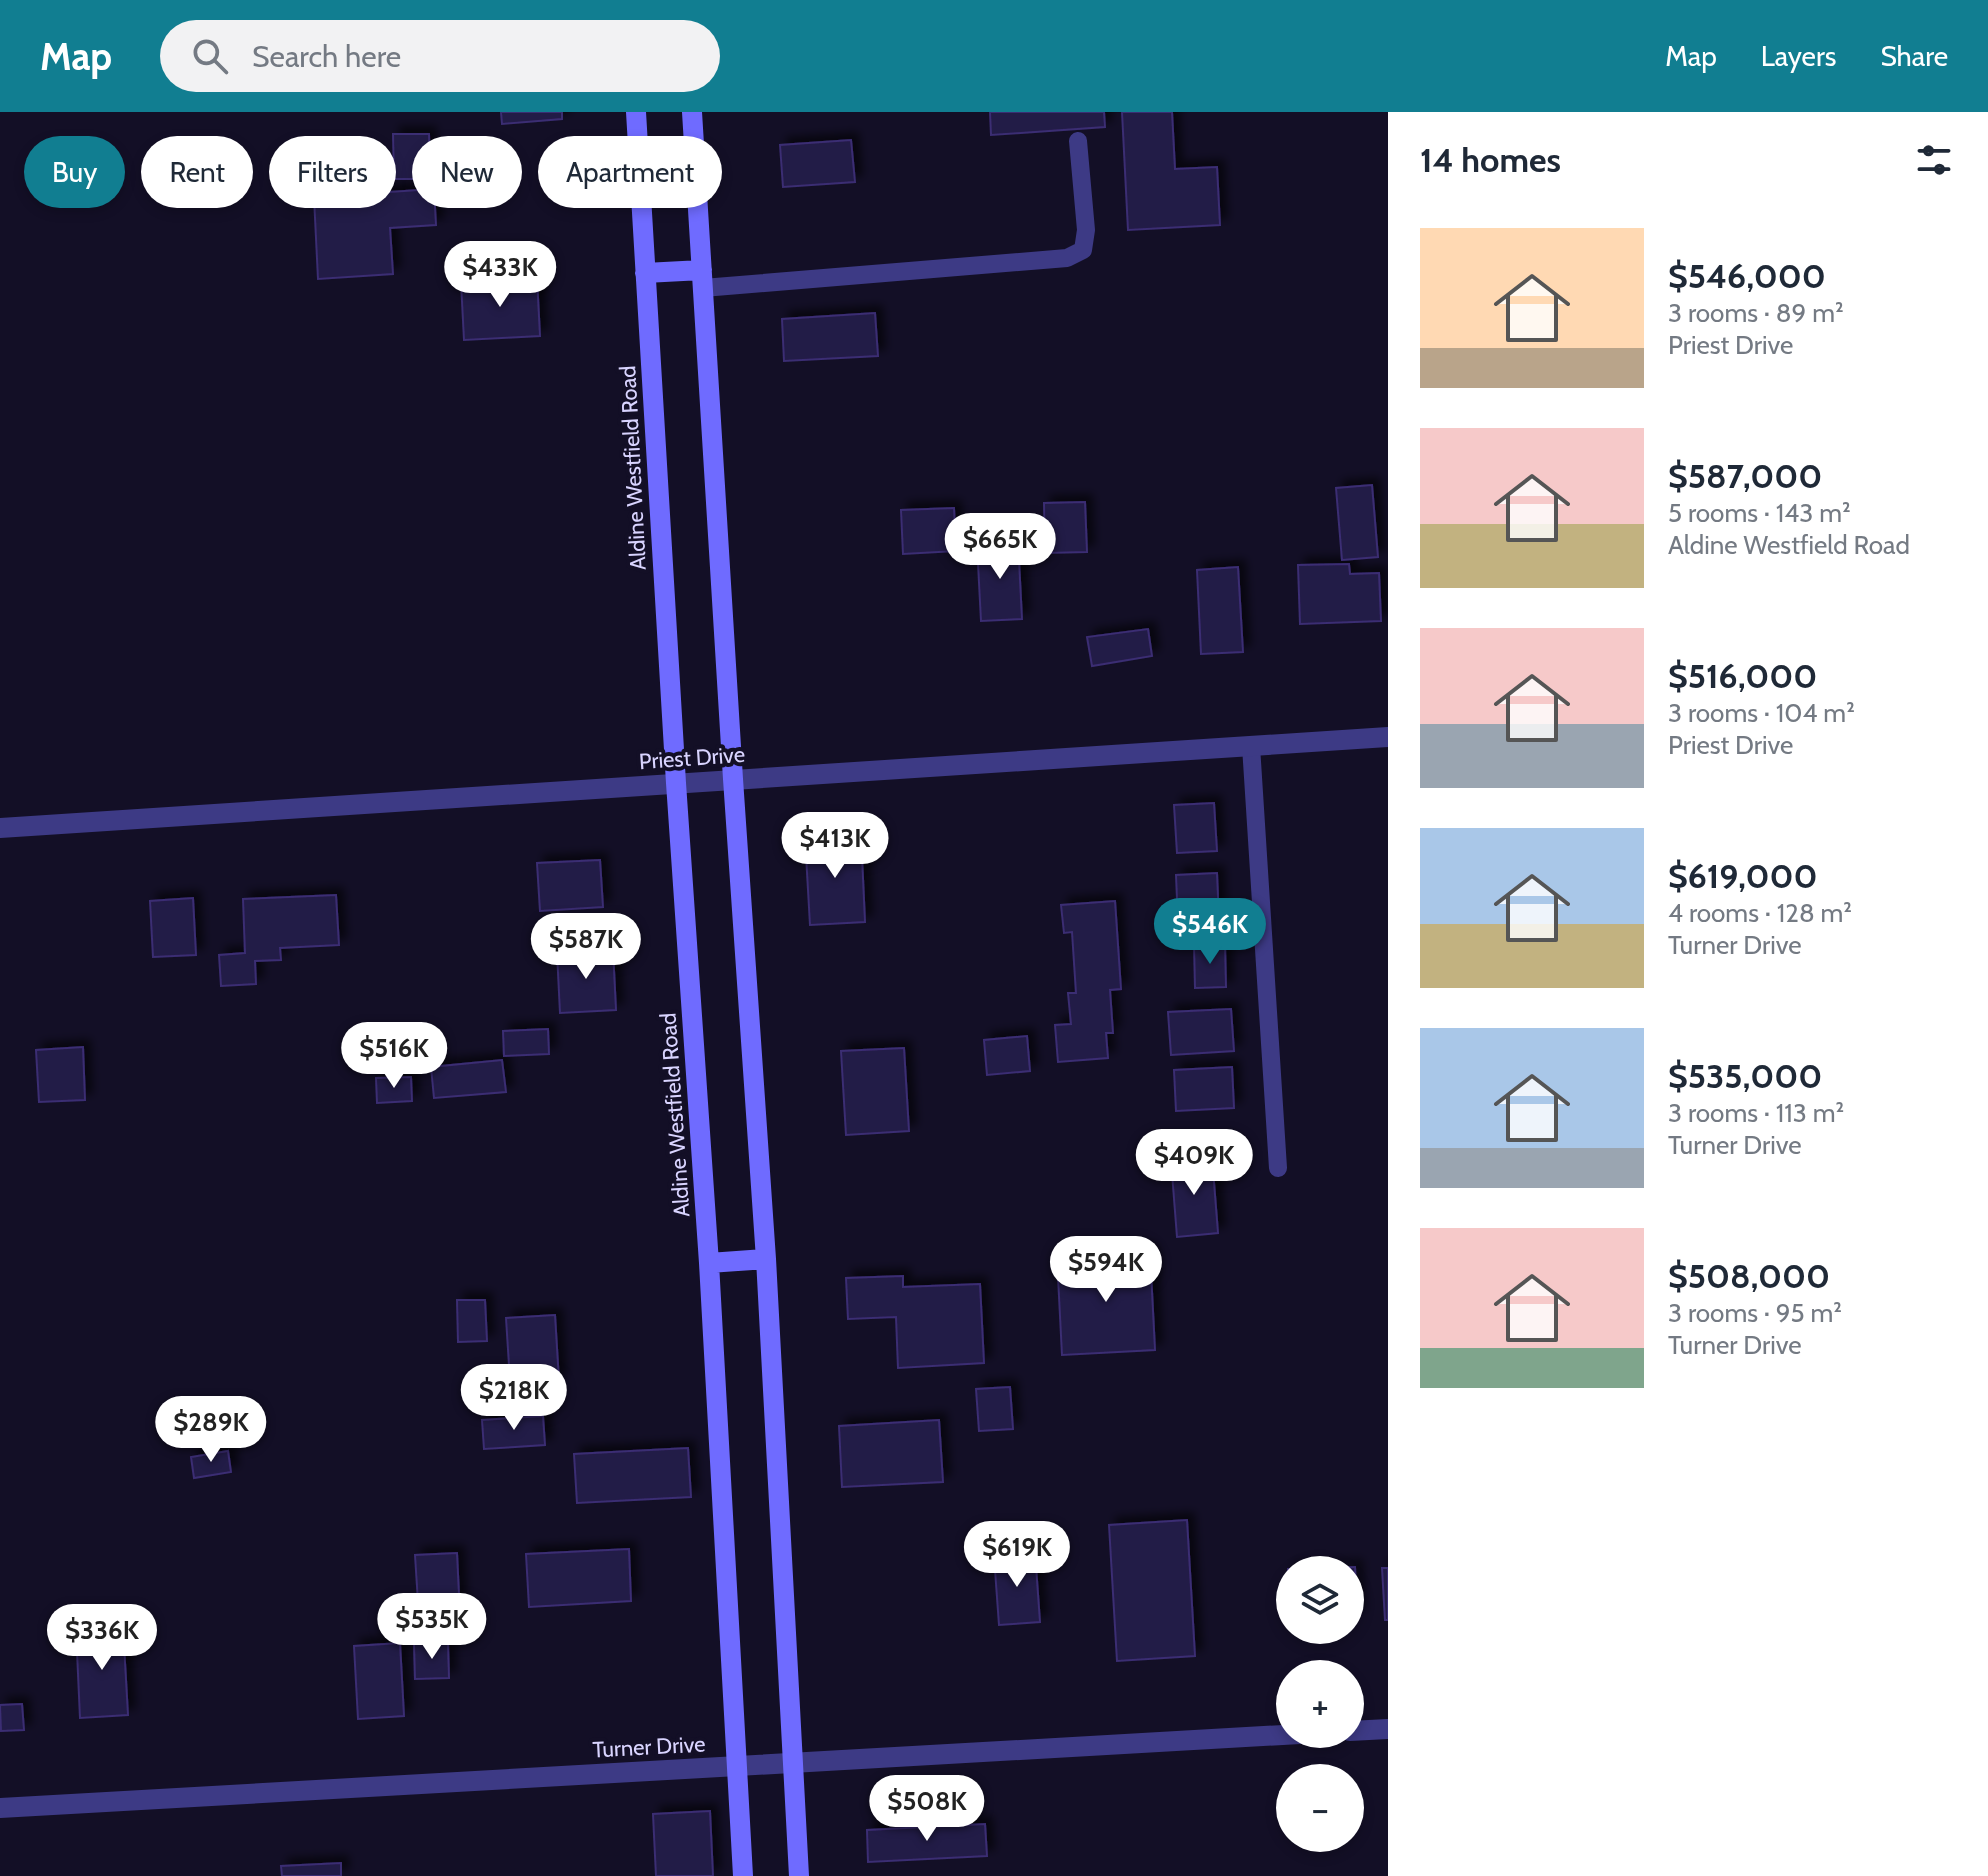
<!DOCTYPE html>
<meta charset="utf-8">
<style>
:root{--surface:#fff;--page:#f2f2f3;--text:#1f2937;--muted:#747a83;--accent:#117e91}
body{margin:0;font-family:Cabin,sans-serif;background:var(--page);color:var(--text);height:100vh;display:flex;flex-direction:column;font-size:30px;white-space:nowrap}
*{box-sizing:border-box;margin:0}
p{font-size:26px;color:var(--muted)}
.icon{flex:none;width:44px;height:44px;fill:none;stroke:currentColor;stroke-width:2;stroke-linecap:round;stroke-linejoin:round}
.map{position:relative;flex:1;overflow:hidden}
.side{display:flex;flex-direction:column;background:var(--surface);width:600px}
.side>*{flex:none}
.top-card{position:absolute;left:24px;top:24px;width:760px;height:72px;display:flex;gap:16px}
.tools{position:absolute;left:1276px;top:1444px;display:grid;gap:16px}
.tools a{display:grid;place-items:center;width:88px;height:88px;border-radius:50%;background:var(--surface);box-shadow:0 4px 12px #0003;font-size:40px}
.price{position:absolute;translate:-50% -68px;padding:0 18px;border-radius:28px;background:#fff;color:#222;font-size:26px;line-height:52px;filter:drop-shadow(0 2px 4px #0008)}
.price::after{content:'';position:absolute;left:50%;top:48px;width:24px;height:18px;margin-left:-12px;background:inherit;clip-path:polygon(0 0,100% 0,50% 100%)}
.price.current{background:var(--accent);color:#fff}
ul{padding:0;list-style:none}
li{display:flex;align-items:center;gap:24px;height:200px;padding:0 32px}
li span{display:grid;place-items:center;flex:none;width:224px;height:160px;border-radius:0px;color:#555}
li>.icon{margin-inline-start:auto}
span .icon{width:96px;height:96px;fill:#fffc;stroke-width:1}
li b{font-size:34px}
h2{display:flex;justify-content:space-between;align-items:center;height:96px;padding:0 32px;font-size:34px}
.chip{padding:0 28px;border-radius:36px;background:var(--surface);box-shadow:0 4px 12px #0003;font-size:28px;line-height:72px}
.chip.current{background:var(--accent);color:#fff}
header{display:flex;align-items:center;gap:48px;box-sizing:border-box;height:112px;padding:0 40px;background:var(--accent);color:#fff}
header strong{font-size:38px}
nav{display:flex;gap:44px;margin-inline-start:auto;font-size:28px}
.search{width:560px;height:72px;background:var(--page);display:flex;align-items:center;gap:20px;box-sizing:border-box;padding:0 28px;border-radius:44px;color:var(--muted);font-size:30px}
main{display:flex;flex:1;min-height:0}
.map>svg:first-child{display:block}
.building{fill:#241b47;stroke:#3b2d73;stroke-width:2;filter:url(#shadow)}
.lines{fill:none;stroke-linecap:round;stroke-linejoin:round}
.service{stroke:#3d3a85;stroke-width:18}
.minor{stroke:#3d3a85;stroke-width:20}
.secondary{stroke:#6f6bff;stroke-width:20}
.labels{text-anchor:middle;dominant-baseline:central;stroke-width:8;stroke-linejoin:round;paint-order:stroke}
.street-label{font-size:22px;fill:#d9d4ff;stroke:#130f26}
</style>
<header>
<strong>Map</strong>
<div class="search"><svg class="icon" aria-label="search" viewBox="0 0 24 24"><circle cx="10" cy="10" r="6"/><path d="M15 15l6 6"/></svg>Search here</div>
<nav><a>Map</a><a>Layers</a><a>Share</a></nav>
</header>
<main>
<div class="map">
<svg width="1388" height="1764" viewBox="0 0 1388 1764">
<defs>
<filter id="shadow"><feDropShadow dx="7" dy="-7" stdDeviation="4" flood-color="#0009"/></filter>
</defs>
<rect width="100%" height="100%" fill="#130f26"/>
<path class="building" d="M501 0H562V7L502 12Z
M990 0H1104L1105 15 991 23Z
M1122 0H1172L1175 57 1217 55 1220 113 1128 118Z
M393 22H429L430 67H394Z
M851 28 855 70 783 75 780 33Z
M434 77 436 113 390 116 393 162 318 167 314 85Z
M537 166 540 224 464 228 461 170Z
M875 201 878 244 784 249 782 207Z
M1372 373 1378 445 1342 448 1336 376Z
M1085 390 1087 440 1045 441 1044 391Z
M954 396 956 439 903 442 901 398Z
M1018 429 1022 507 981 509 977 432Z
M1349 452 1350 462 1379 461 1381 509 1300 512 1298 453Z
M1238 455 1243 540 1201 542 1197 458Z
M1148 517 1152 544 1092 554 1087 525Z
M1214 691 1217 739 1177 741 1174 693Z
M861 723 865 810 810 813 805 725Z
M600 748 603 795 540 799 537 751Z
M1217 761 1219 809 1178 811 1176 763Z
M336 783 339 833 280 836 281 848 255 849 256 872 221 874 219 843 245 841 243 787Z
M193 786 196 843 153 845 150 789Z
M1115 789 1121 877 1110 878 1113 921H1106L1108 946 1058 950 1055 913 1071 912 1068 881H1076L1072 820 1064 821 1061 793Z
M1194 832H1225L1226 875 1195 876Z
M613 838 616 898 560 901 557 840Z
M1231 897 1234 939 1171 943 1168 900Z
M548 917 549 942 504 944 503 919Z
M1027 924 1030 959 987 963 984 928Z
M83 935 85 988 39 990 36 938Z
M904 936 909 1019 846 1023 841 939Z
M502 948 506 980 434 986 431 955Z
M1232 955 1234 996 1176 999 1174 958Z
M411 965 412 989 377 991 376 966Z
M1212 1045 1218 1121 1177 1125 1171 1048Z
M1150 1140 1155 1238 1062 1243 1057 1145Z
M903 1164V1175L980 1172 984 1251 898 1256 896 1205 848 1207 846 1166Z
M457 1188H485L487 1229 458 1230Z
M555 1203 559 1269 520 1271 519 1253H509L506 1206Z
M1010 1275 1013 1317 979 1319 976 1277Z
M543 1304 545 1333 484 1337 482 1308Z
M939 1308 943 1370 842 1375 839 1314Z
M688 1336 691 1385 577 1391 574 1342Z
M228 1339 231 1360 194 1366 191 1345Z
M1187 1408 1195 1544 1117 1549 1109 1413Z
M629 1437 631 1489 529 1495 526 1442Z
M1035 1440 1040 1510 999 1513 994 1444Z
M457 1441 460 1504 419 1506 415 1443Z
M1355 1455 1357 1504H1350V1458H1290L1289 1506 1288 1457Z
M1382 1456H1388V1508H1385Z
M123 1515 128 1603 80 1606 76 1517Z
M400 1531 404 1604 358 1607 354 1534Z
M448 1531 449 1566 415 1567 414 1532Z
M22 1592 24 1618 1 1619 0 1593Z
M710 1699 713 1764H656L653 1702Z
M985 1712 987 1744 868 1750 867 1718Z
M341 1751V1764H282L281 1754Z"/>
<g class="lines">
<path class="service" d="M703 176 1067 146 1083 138 1086 118 1078 29
M1251 634 1278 1056"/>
<path class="minor" d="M0 716 1388 625
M1350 1619 1388 1617
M0 1696 1300 1622"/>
<path class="secondary" d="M636 0 676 671 709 1151 743 1764
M692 0 733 667 766 1147 799 1764
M645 161 702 158
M709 1151 766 1147"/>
</g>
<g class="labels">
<g class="street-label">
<text transform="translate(633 356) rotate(-93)">Aldine Westfield Road</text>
<text transform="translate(692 646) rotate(-4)">Priest Drive</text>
<text transform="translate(675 1003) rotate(-94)">Aldine Westfield Road</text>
<text transform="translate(649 1635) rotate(-3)">Turner Drive</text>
</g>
</g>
</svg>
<div class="tools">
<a><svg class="icon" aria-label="layers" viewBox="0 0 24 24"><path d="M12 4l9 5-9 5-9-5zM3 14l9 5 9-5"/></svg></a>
<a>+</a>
<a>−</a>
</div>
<b class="price" style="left:500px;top:197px">$433K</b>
<b class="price" style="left:1000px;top:469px">$665K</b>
<b class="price" style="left:835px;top:768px">$413K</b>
<b class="price current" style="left:1210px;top:854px">$546K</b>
<b class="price" style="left:586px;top:869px">$587K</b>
<b class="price" style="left:394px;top:978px">$516K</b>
<b class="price" style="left:1194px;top:1085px">$409K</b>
<b class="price" style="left:1106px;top:1192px">$594K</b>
<b class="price" style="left:514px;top:1320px">$218K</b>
<b class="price" style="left:211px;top:1352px">$289K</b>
<b class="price" style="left:1017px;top:1477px">$619K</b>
<b class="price" style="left:432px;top:1549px">$535K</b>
<b class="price" style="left:102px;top:1560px">$336K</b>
<b class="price" style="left:927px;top:1731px">$508K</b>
<div class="top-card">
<a class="chip current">Buy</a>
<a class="chip">Rent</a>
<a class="chip">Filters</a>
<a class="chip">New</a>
<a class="chip">Apartment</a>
</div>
</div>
<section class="side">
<h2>14 homes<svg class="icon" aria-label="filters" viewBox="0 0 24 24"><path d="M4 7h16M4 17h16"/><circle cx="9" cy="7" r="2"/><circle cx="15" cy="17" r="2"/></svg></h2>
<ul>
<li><span style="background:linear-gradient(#ffd9b3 75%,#b9a48a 0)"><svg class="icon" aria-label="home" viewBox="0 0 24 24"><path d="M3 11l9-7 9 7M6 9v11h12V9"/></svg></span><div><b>$546,000</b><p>3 rooms · 89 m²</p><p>Priest Drive</p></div></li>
<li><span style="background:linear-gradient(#f6c9c9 60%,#c2b280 0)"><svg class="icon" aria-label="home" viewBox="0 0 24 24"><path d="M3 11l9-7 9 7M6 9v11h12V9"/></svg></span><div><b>$587,000</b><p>5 rooms · 143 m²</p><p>Aldine Westfield Road</p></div></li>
<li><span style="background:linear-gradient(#f6c9c9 60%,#9aa5b1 0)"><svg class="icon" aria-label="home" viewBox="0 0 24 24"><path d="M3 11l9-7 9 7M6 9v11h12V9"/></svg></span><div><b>$516,000</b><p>3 rooms · 104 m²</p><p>Priest Drive</p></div></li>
<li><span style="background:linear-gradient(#a9c7e8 60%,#c2b280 0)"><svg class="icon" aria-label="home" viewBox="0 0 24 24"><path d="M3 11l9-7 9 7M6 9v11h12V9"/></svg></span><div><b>$619,000</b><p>4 rooms · 128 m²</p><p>Turner Drive</p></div></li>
<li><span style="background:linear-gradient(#a9c7e8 75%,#9aa5b1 0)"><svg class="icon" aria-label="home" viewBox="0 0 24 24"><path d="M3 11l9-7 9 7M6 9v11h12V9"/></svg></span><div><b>$535,000</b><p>3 rooms · 113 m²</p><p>Turner Drive</p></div></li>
<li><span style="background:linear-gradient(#f6c9c9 75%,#7fa58c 0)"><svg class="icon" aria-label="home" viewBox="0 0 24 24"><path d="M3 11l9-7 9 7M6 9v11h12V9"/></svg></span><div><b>$508,000</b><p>3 rooms · 95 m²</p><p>Turner Drive</p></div></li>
</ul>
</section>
</main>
